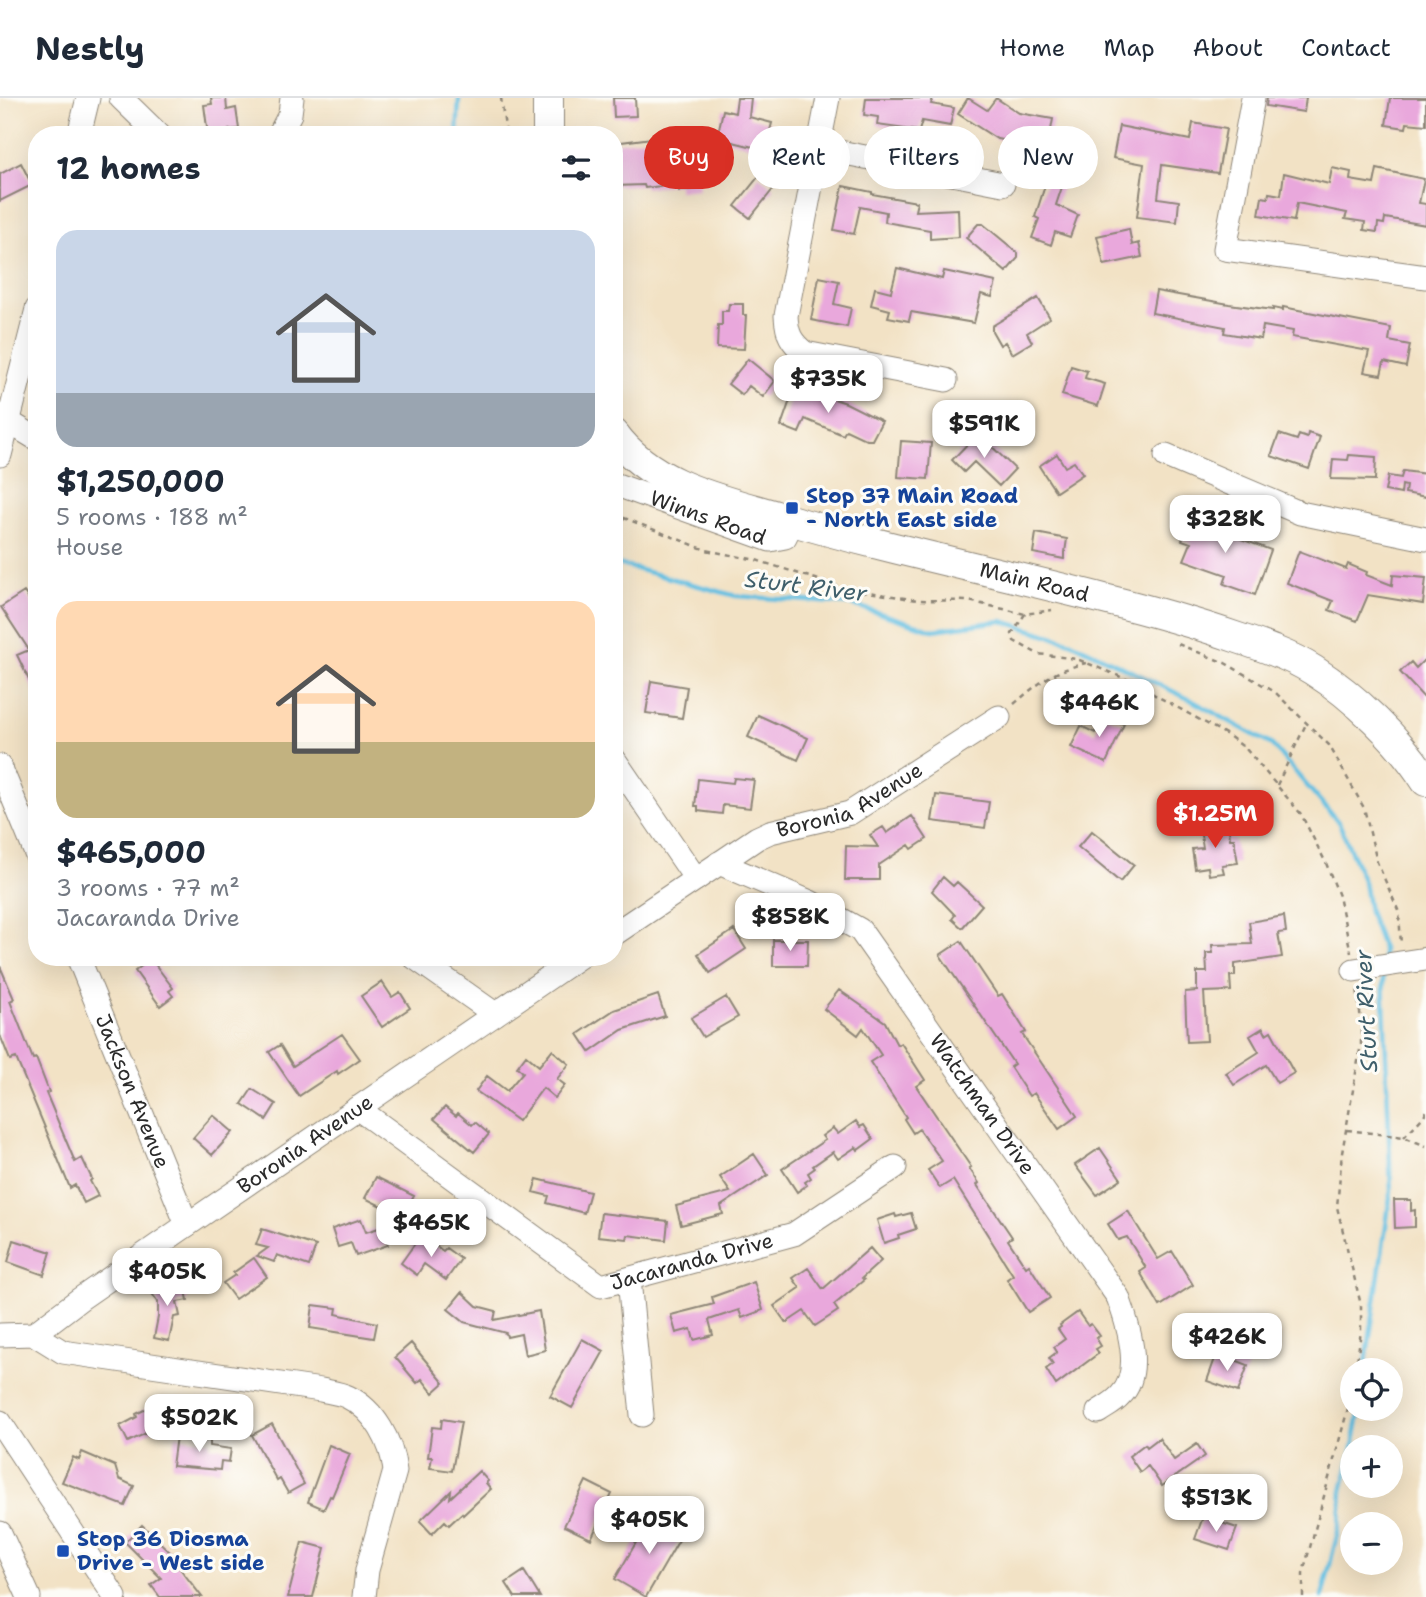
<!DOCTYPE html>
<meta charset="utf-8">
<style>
:root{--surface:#fff;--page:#f2f2f3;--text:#1f2937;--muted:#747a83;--line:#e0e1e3;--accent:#d93025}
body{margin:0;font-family:"Shantell Sans",sans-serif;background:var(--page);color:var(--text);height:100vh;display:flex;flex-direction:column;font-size:26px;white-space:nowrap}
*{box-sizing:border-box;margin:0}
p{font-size:23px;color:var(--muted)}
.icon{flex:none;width:38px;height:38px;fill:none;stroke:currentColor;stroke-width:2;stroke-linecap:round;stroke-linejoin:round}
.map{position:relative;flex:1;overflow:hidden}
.details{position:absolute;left:28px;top:28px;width:595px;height:840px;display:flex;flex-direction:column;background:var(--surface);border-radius:28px;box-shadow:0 7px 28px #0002}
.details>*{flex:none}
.hud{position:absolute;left:644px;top:28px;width:665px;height:63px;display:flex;gap:14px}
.tools{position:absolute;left:1340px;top:1260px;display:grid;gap:14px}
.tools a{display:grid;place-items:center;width:63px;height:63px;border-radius:50%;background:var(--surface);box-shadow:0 7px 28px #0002;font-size:35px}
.price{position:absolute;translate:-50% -60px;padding:0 16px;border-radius:14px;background:#fff;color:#222;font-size:23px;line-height:46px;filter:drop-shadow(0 2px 4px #0008)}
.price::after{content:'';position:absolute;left:50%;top:42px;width:21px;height:16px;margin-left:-10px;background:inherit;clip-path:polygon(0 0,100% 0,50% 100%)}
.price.current{background:var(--accent);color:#fff}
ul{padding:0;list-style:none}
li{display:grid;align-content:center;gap:14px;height:371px;padding:0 28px}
li span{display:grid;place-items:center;height:217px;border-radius:21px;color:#555}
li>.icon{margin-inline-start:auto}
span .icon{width:126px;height:126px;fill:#fffc;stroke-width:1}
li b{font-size:30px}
h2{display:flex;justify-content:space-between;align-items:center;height:84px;padding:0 28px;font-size:30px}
.chip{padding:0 24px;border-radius:32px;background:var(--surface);box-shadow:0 7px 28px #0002;font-size:24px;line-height:63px}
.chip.current{background:var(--accent);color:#fff}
header{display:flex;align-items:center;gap:42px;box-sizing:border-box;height:98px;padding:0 35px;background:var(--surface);border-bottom:2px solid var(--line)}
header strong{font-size:33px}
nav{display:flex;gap:38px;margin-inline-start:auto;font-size:24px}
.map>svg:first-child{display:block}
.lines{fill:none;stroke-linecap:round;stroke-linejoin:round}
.stream{stroke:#64c0e2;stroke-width:4.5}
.building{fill:#e9a8dc}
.minor-casing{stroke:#8e8678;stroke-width:25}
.major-casing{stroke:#8e8678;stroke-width:32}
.path{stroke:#8e8678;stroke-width:2.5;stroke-dasharray:5 5;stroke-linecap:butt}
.minor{stroke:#fff;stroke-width:23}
.major{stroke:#fff;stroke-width:30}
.transit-dot{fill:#1a4fb4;stroke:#fdfcf7;stroke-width:2.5}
.labels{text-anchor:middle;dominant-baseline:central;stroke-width:6;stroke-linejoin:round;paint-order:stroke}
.transit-label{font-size:21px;font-weight:bold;fill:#164399;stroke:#fdfcf7;text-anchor:start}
.street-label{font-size:21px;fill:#2b2b2b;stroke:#fdfcf7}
.water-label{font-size:23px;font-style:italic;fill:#3f5f6b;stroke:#fdfcf7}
</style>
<header>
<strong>Nestly</strong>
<nav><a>Home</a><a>Map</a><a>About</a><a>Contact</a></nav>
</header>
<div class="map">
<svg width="1426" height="1499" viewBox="0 0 1426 1499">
<rect width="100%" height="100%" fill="#fdfcf7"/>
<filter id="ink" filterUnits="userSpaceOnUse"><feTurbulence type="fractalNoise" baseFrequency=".0143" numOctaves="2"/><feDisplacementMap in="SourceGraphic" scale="14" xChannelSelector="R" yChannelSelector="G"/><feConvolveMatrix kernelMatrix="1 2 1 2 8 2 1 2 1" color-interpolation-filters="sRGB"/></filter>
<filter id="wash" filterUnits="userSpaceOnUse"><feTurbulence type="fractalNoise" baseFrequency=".00686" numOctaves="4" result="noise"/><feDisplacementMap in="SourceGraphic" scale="28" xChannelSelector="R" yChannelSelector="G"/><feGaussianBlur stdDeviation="1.57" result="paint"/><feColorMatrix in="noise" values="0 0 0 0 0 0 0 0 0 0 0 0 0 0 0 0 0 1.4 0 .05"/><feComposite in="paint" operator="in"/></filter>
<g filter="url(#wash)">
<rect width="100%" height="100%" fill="#f2e2c5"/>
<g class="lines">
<path class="stream" d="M457 37 459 0
M614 465 736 498 850 506 933 532 1002 523 1071 544 1191 602 1272 647 1339 725 1364 784 1369 814 1383 851V860
M1365 1272 1391 1093 1383 876
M1353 1349 1360 1311
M1322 1499 1340 1425 1342 1393 1353 1350"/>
</g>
<g id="blocks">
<path class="building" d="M211 0H226L227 12 236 10 239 31 229 32 230 37H208L204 7 212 6Z
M613 0H635L636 18 614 19Z
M737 0H751L749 19 772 25 765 52 717 40 723 12 735 15Z
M866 0H933L931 6 954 10 950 28 922 23 919 33 877 27 878 19 864 17Z
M968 0 987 12 996 0 1019 15 1053 21 1047 54 1021 49 1022 45 997 41 958 16Z
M1267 0H1306L1304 14 1266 8Z
M1390 0H1426V27L1407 25 1406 30 1386 27Z
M1193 25 1226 31 1218 75 1162 67 1158 100 1179 103 1177 124 1137 119 1144 66 1113 60 1119 28 1190 42Z
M659 39 661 48 695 45 699 91 679 93 678 86 645 90 644 87 614 88V45Z
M1051 60 1072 67 1068 80H1065L1056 107 1078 117 1070 139 1055 134 1051 147 1032 140 1039 121 1035 119 1049 75 1047 74Z
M21 65 32 87 0 103V76Z
M1332 70 1351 74 1350 82 1374 86 1377 71 1424 81 1419 105 1426 106V127L1385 120 1384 126 1378 125 1377 134 1364 132 1365 124 1345 121 1347 115 1297 105 1294 123 1259 117 1262 99 1268 100 1269 95 1281 97 1284 75 1329 86Z
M759 78 774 90 750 120 735 108Z
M843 88 872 94V96L917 104 915 113 958 111 959 139 930 141V132L885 124 886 114 860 109 854 136 834 132Z
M978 126H983L1018 155V160L1006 174 966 140Z
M1129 131 1132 147 1139 145 1142 159 1104 167 1097 138Z
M897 170 942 181 944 173 996 184 992 199 981 196 974 225 911 214 909 223 888 219 890 212 871 207 875 190 891 194Z
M819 179 839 183 834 206 851 210 847 229 811 222Z
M1156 193 1229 206 1273 212V210L1283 212V209L1391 230 1389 243 1410 247 1406 269 1384 264 1381 277 1364 274 1369 253 1292 239 1293 233 1263 228 1261 241 1224 235 1225 229 1152 215Z
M1038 200 1050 220 1027 235 1032 244 1012 256 1005 244 1000 247 992 233V228Z
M729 206H743V217H746L744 251 717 250 718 227H722V213H728Z
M748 261 775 283 763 299 749 288 742 297 728 286Z
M1071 268 1087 273 1085 280 1105 286 1098 308 1062 297Z
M795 288 846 305 882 323 872 342H867L846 332 843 337 805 321 799 335 781 328Z
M978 335 1015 371 999 388 974 364 964 374 952 362Z
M1308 335 1320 339 1309 371 1271 358 1279 336 1297 342 1299 337 1307 340Z
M901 343 931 345 928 381 898 379Z
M1057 356 1065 369 1074 364 1083 376 1056 394 1039 368Z
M1349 357 1376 359 1375 382 1331 381 1333 361 1348 362Z
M1403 373 1426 376V399L1405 395 1406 388 1402 387 1401 396 1385 393 1388 378 1401 380Z
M1183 420 1202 427 1203 423 1220 430 1219 433 1271 452 1255 497 1224 486 1227 477 1184 462 1191 445 1182 442 1184 437 1177 435Z
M1036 435 1067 441 1064 461 1033 455Z
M1299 453 1346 471 1348 466 1367 474 1366 477 1392 487 1393 477 1426 480 1423 506 1368 497 1357 523 1329 512 1333 503 1287 485Z
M24 494 37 513V599L17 557 29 552 1 509Z
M1426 560V602L1400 574 1411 564 1416 570Z
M651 583 687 589 682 620 646 615Z
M758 617 808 640 798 662 748 639Z
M1103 617 1124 626 1106 665 1071 649 1081 628 1095 635Z
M734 680 754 682 750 710 723 707 722 716 698 713V708H695L698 681 733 685Z
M936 697 989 704 985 730 932 723Z
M912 718 927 741 912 751 909 747 879 767V782H845L846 748 878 749 870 737 883 729 887 735Z
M1216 727 1217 733 1229 731 1230 741H1234L1238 765 1222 767 1224 775 1209 777 1208 769 1195 771 1192 751 1203 750 1200 730Z
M1092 733 1134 767 1120 784 1078 749Z
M943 779 953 788 957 784 982 807 962 830 952 821 955 817 932 793Z
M1284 818 1286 834 1278 835 1282 859 1235 866V878H1230L1231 893 1204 894 1207 943 1187 944 1185 894 1197 893V874H1207L1206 855H1213L1212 847 1252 846 1249 824Z
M734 832 746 851 710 875 698 856Z
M773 842H808L807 868H773Z
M961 843 998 898 1002 896 1026 934 1022 936 1077 1018 1059 1031 1034 995 1029 998 1010 969 1014 966 940 857Z
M151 861 173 890 169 893 173 898 160 908 135 873Z
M0 868 14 901 10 903 33 961 36 960 49 994 46 995 75 1064 82 1060 92 1081 90 1083 98 1098 84 1105 75 1087 70 1090 16 960 10 962 0 937Z
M382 884 392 899 400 894 410 910 382 929 361 898Z
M839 892 885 924 897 947 901 945 925 982 916 988 971 1069 969 1070 979 1085 977 1087 1012 1139 1008 1142 1026 1169 1029 1167 1050 1200 1028 1214 1007 1181 1013 1177 953 1082 940 1090 928 1072 942 1063 919 1031 913 1035 904 1021 906 1019 870 964 881 957 863 930 858 937 824 911Z
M658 897 665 918 622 932 590 954 578 936 614 912Z
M726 899 738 919 703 939 691 920Z
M1263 930 1266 936 1271 933 1294 975 1277 985 1266 967 1234 987 1226 975 1259 954 1250 938Z
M342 936 360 961 338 976 337 973 299 998 269 954 280 947 293 968Z
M552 952 569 966 557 981 565 987 555 1000 543 990 518 1023 476 993 487 978 507 993 523 974 517 969 526 957 539 968Z
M252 991 276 1006 266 1022 242 1006Z
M445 1009 456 1018 458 1015 472 1027 475 1024 489 1036 474 1054 434 1021Z
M213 1017 233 1034 212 1057 193 1040Z
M856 1023 860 1029 864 1027 873 1041 858 1052 856 1049 838 1061 833 1054 813 1068 815 1070 808 1075 811 1080 805 1084 807 1087 797 1094 782 1071 825 1042 822 1038 833 1030 838 1036Z
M1100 1050 1121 1081 1097 1097 1075 1067Z
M754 1056 768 1077 721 1108 723 1116 681 1127 676 1108 730 1094 720 1079Z
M376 1079 414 1098 403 1119 365 1100Z
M537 1081 590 1094 584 1115 547 1105 549 1098 533 1094Z
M1394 1102H1411V1113L1415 1112V1129L1395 1130Z
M1128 1113 1158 1161 1172 1153 1193 1187 1160 1208 1140 1174 1146 1170 1127 1139 1118 1142 1108 1126Z
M601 1115 668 1123 666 1142 628 1137 627 1141 598 1138Z
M911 1115 916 1131 898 1137 899 1140 884 1145 877 1122 895 1116 896 1119Z
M361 1121 366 1134 382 1129 388 1147 356 1158 351 1145 338 1149 332 1131Z
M262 1131 316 1148 309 1168 277 1157 274 1164 257 1158 268 1150 256 1147Z
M421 1137 443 1153 446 1150 461 1161 446 1182 424 1166 417 1177 401 1165Z
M14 1142 51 1154 44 1177 8 1164Z
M870 1150 881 1163 862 1180 864 1182 834 1207 838 1213 815 1228 804 1213 786 1225 774 1208 800 1190 793 1180 808 1170 823 1191Z
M254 1160 267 1179 235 1201 223 1185 235 1177 233 1175Z
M162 1181 169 1192 185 1188 188 1202 177 1204 180 1218 174 1219 169 1243 154 1240 158 1219V1204L148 1190Z
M754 1184 763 1212 742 1220 739 1212 709 1222 713 1237 694 1242 691 1231 676 1235 671 1217 714 1206 712 1199Z
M462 1194 477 1208 496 1213 494 1222 539 1213 545 1252 525 1257 521 1236 507 1239 506 1235 464 1224 448 1211Z
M313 1207 337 1210 336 1216 377 1225 374 1240 310 1230Z
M1078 1214 1088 1228 1091 1226 1100 1238 1096 1240 1101 1248 1096 1251 1099 1255 1056 1287 1046 1271 1053 1266 1049 1260 1057 1254 1054 1249 1065 1241 1058 1231 1061 1229 1060 1227Z
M582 1241 604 1253 572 1310 550 1298Z
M411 1245 444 1285 433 1295 422 1281 417 1285 395 1259Z
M1217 1255 1248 1267 1238 1294 1207 1283Z
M150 1309 151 1312 156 1309 165 1326 128 1344 120 1328 137 1319 136 1316Z
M442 1321 461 1324 452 1373 430 1370 432 1359H428L432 1329 441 1330Z
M272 1326 304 1386 288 1395 280 1381 277 1383 252 1337Z
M176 1338 210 1343V1348L231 1351 229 1364 221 1363 220 1372 172 1368Z
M1159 1340 1174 1362 1197 1346 1205 1358 1162 1388 1148 1368 1140 1374 1129 1358 1145 1346 1147 1349Z
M329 1347 350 1356 332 1399 330 1398 324 1411 308 1404Z
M82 1354 115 1368 119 1381 134 1388 125 1408 62 1384 73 1359 79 1362Z
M479 1373 488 1383 486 1385 491 1391 463 1417 462 1415 449 1427 445 1423 432 1436 420 1423 451 1393 450 1400Z
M586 1383 612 1396 591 1441 564 1428Z
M652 1417 683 1435 646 1499 615 1481Z
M1203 1419 1237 1430 1229 1452 1195 1441Z
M142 1427 173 1457 171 1459 202 1499H160L151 1487 161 1480 125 1444Z
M302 1444 325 1450 313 1499H288Z
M524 1473 540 1499H515L506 1485Z"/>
</g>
</g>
<g filter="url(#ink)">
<use href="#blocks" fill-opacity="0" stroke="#8e8678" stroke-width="2"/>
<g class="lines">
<defs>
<g id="minor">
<path d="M121 0 159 37"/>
<path d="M828 0 786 218C787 236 791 244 805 255L946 282"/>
<path d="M1253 0 1225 151 1426 179"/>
<path d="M79 37 88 0"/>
<path d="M279 37 290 16 292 0"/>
<path d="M819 50 1003 86"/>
<path d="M9 324 37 341"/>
<path d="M0 357 37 211"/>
<path d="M1166 358 1300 415 1426 441"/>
<path id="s1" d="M614 386 770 442 785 439 793 423"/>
<path d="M614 661 696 781"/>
<path d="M0 668 37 758"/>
<path id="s2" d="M719 765 810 804 860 832 1118 1199C1128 1226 1144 1275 1120 1298 1114 1305 1105 1309 1098 1314"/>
<path id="s3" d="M614 836 757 740 770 734 850 715 999 619"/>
<path id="s4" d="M78 859 187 1127"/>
<path d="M414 859 495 916"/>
<path d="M1354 872 1426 861"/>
<path id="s5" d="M357 1010 601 1188 794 1136 895 1069"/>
<path d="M629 1181 642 1317"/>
<path id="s6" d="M34 1236 80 1201 187 1127 579 859"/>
<path d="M0 1237 34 1236 63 1254 321 1292C330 1294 340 1295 348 1299 375 1312 392 1344 395 1373L367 1472 364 1499"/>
<path d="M0 1324 115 1499"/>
<path d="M0 1435 29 1499"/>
</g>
<g id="major">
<path d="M548 0V37"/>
<path id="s7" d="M614 336C651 387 718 401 776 418 883 450 994 473 1104 501 1148 512 1192 524 1235 539 1262 548 1289 557 1313 572 1354 598 1400 642 1426 683"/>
</g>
</defs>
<use href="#minor" class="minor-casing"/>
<use href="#major" class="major-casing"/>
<path class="path" d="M501 0 506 37
M614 416 706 452 756 462 844 490 917 502 969 503 1025 516 1052 512
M1025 516 1012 536 1014 543 1038 556 1077 561 1126 581 1229 638 1246 651 1301 716 1326 765 1339 798 1351 855
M1178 546 1225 565 1275 594 1329 647 1364 710 1377 764 1399 814 1401 847
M1014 606C1041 583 1051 574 1086 565
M1277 687 1307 624
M1347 1032 1404 1039 1426 1048
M1404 1039 1424 1018 1426 1013
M1356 1272 1361 1232V1207L1337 1109 1342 1055 1361 946V923L1357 889
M1303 1499V1475L1353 1292"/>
<use href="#minor" class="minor"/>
<use href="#major" class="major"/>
</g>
</g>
<g class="transit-dot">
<rect x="785" y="403" width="14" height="14" rx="3.5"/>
<rect x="56" y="1446" width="14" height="14" rx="3.5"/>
</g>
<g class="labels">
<g class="transit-label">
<text x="806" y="398">Stop 37 Main Road<tspan x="806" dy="24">- North East side</tspan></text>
<text x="77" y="1441">Stop 36 Diosma<tspan x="77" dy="24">Drive - West side</tspan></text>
</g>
<g class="street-label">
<text stroke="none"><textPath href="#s1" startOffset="100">Winns Road</textPath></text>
<text stroke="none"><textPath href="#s7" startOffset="452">Main Road</textPath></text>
<text stroke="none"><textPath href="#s3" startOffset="273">Boronia Avenue</textPath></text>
<text stroke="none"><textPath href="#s4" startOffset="145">Jackson Avenue</textPath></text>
<text stroke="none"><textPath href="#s2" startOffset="369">Watchman Drive</textPath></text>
<text stroke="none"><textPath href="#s6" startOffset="331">Boronia Avenue</textPath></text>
<text stroke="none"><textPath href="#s5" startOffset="396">Jacaranda Drive</textPath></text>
</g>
<g class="water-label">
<text transform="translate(806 488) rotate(7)">Sturt River</text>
<text transform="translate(1366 913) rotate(-93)">Sturt River</text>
</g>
</g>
</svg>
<div class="tools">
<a><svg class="icon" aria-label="locate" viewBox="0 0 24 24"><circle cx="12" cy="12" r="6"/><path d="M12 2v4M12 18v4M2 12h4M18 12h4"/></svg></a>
<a>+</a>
<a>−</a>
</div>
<b class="price" style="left:828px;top:317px">$735K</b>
<b class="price" style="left:984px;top:362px">$591K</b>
<b class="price" style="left:1225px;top:457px">$328K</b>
<b class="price" style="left:1099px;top:641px">$446K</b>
<b class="price current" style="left:1215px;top:752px">$1.25M</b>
<b class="price" style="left:790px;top:855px">$858K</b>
<b class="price" style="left:431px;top:1161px">$465K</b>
<b class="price" style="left:167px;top:1210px">$405K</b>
<b class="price" style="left:1227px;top:1275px">$426K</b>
<b class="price" style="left:199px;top:1356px">$502K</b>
<b class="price" style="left:1216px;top:1436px">$513K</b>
<b class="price" style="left:649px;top:1458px">$405K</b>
<div class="hud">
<a class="chip current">Buy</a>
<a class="chip">Rent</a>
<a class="chip">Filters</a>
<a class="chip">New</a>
</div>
<section class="details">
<h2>12 homes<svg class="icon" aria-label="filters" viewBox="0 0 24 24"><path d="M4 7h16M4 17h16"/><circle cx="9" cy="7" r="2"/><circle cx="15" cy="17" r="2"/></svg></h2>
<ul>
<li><span style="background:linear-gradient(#c9d6e8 75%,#9aa5b1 0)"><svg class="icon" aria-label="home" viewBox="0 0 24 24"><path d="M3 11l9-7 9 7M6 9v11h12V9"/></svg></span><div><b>$1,250,000</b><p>5 rooms · 188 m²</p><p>House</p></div></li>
<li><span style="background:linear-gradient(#ffd9b3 65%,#c2b280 0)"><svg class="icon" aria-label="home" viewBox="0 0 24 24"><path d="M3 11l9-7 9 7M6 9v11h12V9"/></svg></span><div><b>$465,000</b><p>3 rooms · 77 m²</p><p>Jacaranda Drive</p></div></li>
</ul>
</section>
</div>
